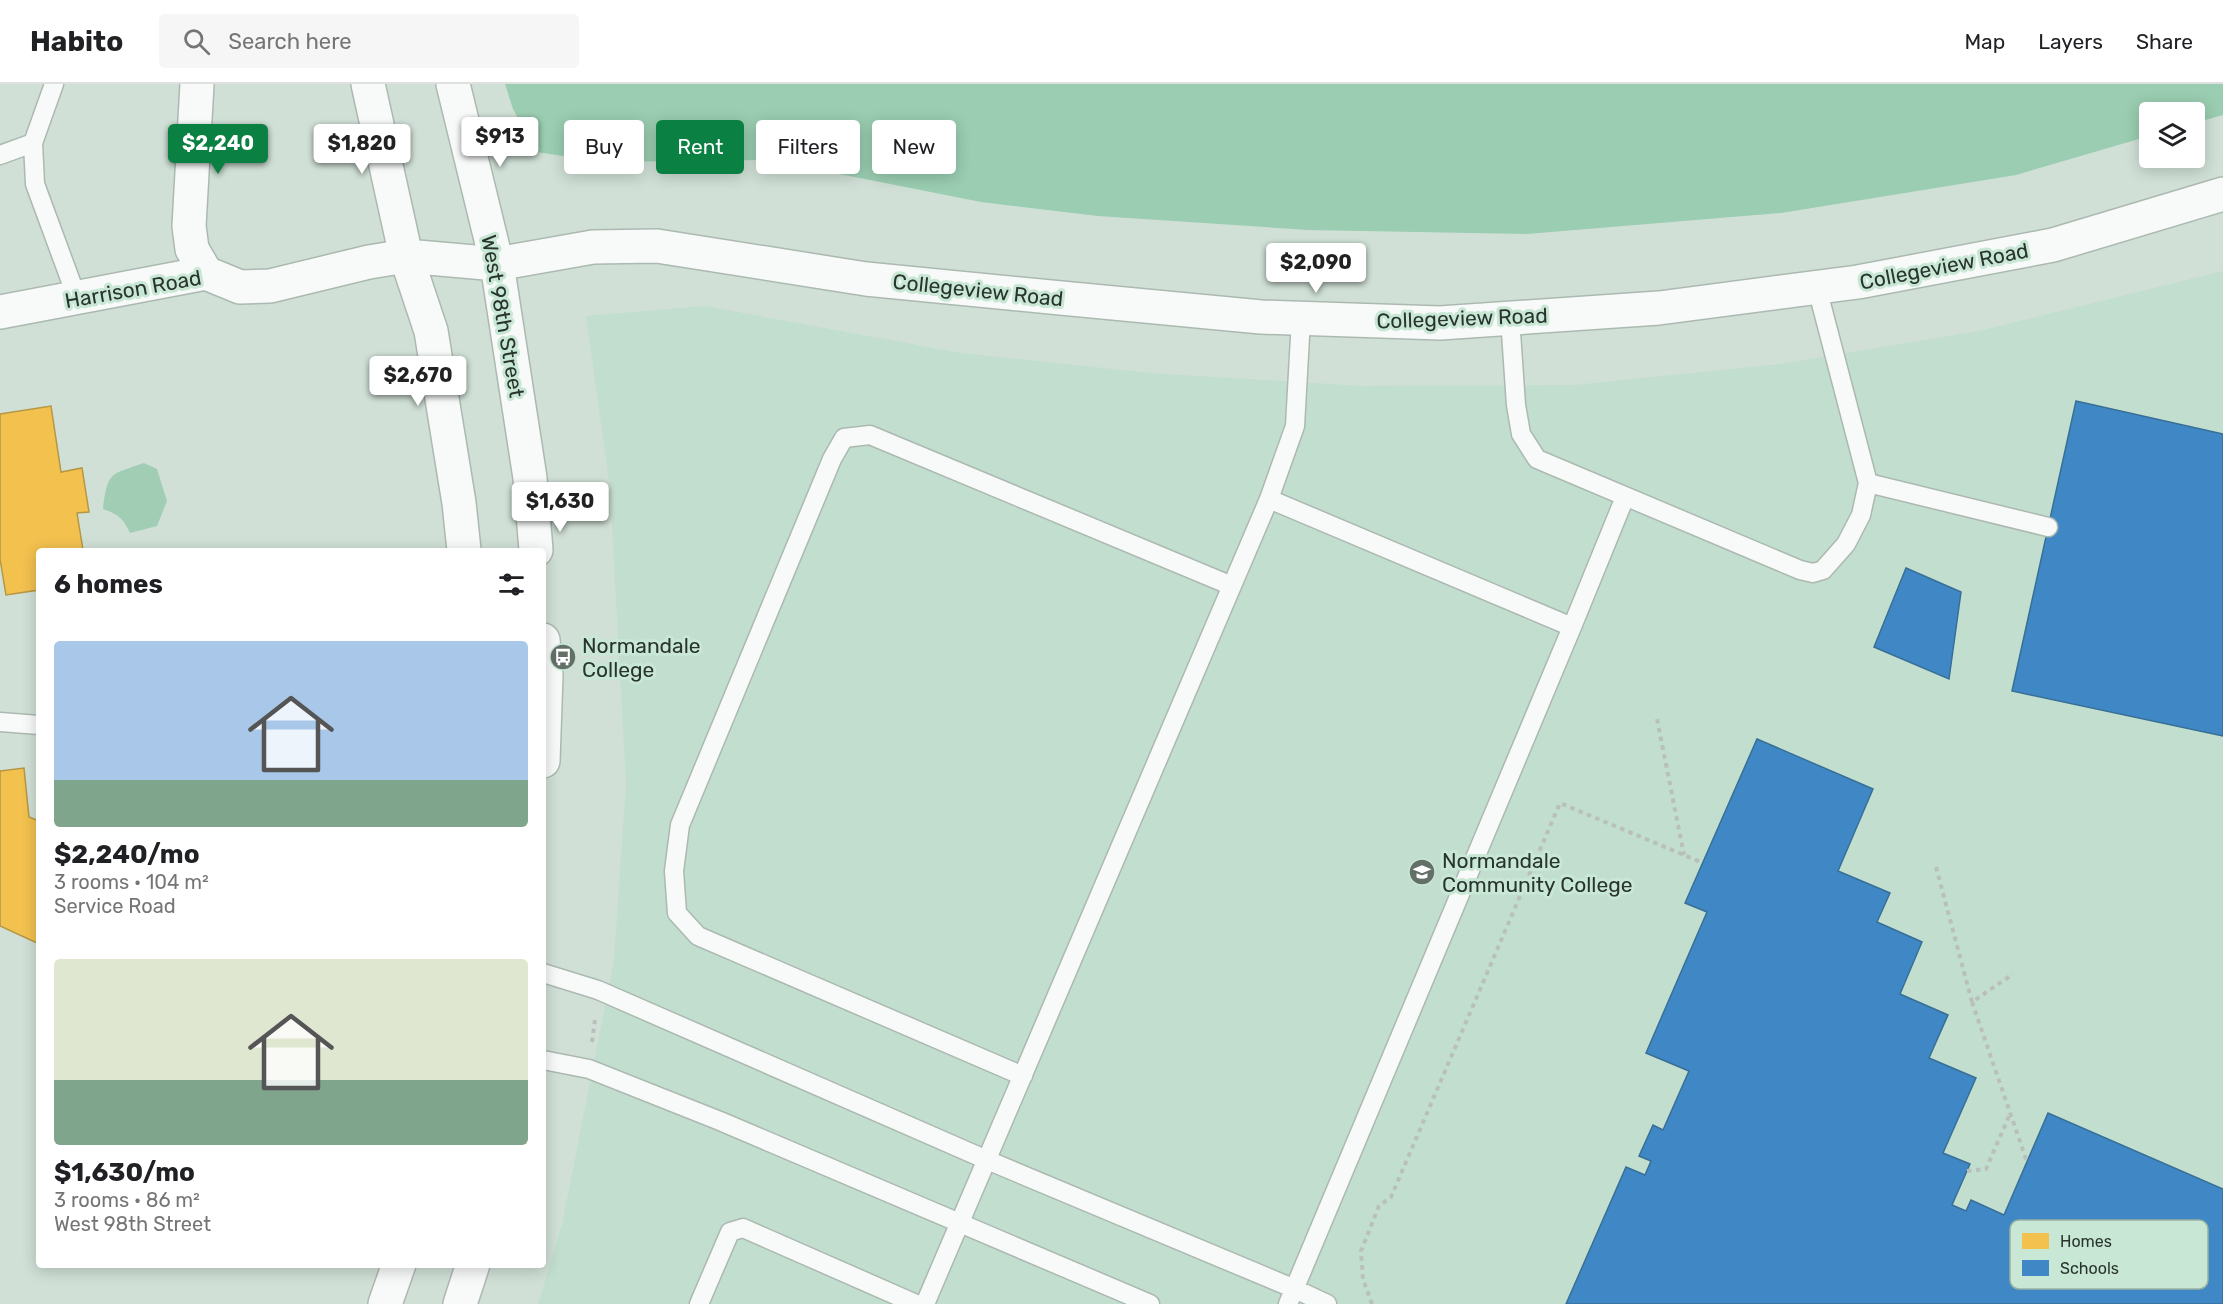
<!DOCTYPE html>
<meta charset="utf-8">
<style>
:root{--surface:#fff;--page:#f6f6f6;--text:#202124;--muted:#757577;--line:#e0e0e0;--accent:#0b8043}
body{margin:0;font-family:Rubik,sans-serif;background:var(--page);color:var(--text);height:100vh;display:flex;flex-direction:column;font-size:22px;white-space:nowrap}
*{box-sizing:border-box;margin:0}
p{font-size:20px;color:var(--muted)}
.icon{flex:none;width:33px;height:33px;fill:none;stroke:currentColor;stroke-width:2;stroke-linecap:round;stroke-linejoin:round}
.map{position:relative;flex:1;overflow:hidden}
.details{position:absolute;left:36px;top:464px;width:510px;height:720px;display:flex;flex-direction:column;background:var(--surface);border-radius:6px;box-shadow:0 3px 15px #0003}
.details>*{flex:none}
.top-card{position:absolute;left:564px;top:36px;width:570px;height:54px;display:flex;gap:12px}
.buttons{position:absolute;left:2139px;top:18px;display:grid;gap:12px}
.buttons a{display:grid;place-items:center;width:66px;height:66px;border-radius:6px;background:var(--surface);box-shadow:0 3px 15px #0003;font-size:30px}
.price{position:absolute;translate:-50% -51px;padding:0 14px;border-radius:6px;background:#fff;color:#222;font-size:20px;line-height:39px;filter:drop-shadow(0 2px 3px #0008)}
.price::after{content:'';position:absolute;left:50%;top:36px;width:18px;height:14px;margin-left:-9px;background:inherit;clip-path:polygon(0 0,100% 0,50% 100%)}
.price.on{background:var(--accent);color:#fff}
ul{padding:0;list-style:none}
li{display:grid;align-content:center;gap:12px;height:318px;padding:0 18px}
li span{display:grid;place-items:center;height:186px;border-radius:6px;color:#555}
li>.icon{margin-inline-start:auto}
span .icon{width:108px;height:108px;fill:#fffc;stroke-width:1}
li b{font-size:26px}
h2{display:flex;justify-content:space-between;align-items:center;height:72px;padding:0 18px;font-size:26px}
.chip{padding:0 21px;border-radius:6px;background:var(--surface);box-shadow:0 3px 15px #0003;font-size:21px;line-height:54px}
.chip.on{background:var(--accent);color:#fff}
header{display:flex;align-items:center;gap:36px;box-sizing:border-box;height:84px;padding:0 30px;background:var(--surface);border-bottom:2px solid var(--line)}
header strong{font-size:28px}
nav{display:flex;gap:33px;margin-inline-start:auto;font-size:21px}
.search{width:420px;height:54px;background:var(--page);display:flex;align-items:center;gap:15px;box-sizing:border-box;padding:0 21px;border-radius:6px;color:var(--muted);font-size:22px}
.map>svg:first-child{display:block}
.built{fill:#c2dece}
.green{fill:#a1cdb4}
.forest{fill:#9acdb1}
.homes{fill:#f2c14e;stroke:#b59744;stroke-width:1.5}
.schools{fill:#3f88c5;stroke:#386f97;stroke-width:1.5}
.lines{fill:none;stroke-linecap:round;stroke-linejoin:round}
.service-casing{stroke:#acb9b1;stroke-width:21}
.minor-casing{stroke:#acb9b1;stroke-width:36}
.tertiary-casing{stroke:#acb9b1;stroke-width:36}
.path{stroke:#b9c0bb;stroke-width:4;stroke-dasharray:4.5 4.5;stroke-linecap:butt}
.service{stroke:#f8faf9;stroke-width:18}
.minor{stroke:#f8faf9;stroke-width:33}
.tertiary{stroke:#f8faf9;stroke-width:33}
.labels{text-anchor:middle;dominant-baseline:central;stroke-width:6;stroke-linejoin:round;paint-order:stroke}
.street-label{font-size:21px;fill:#28342d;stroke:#c9e7d5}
.poi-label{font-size:21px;fill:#28342d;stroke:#c9e7d5;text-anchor:start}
.key{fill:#c9e7d5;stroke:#99b1a3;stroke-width:1.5}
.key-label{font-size:16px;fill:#28342d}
</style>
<header>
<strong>Habito</strong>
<div class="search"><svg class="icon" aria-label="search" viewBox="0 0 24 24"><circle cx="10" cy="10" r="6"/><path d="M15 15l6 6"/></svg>Search here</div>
<nav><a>Map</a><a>Layers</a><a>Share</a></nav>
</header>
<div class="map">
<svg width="2223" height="1220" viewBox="0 0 2223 1220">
<rect width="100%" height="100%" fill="#d0e0d6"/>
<path class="built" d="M2223 187V1220H538L562 1141 614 876 626 700 610 404 586 232 705 222 961 269 1151 289 1361 302 1575 301 1780 280 1979 247Z"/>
<path class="green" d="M144 379 157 385 167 417 157 442 130 449C124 435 118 430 103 425 108 387 110 391 144 379Z"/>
<path class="forest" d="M505 0H2223V31L2195 39 2194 28H2150L2149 52 2016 91 1781 129 1527 150 1308 146 1098 132 981 118 769 76 604 78 536 68 513 25Z"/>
<path class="homes" d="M51 322 61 388 82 384 89 428 77 429 83 466H39V506L6 511 0 475V330Z
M24 684 29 733 39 737V854L37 859 0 842V687Z"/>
<path class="schools" d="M2076 317 2223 350V652L2012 607Z
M1906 484 1961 508 1949 595 1874 563Z
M1757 655 1873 705 1838 787 1890 809 1877 838 1922 858 1900 910 1948 931 1929 974 1976 994 1943 1069 1970 1080 1952 1121 1966 1127 1971 1116 2004 1131 2048 1029 2223 1105V1220H1566L1626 1083 1645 1091 1651 1077 1639 1072 1653 1041 1663 1046 1689 987 1646 969 1707 828 1685 819Z"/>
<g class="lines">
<defs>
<path id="service" d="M54 0 33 59 35 100 77 214
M0 71 33 59
M1510 234 1516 321 1521 350 1537 375 1800 486 1813 489 1823 486 1846 460 1861 431 1868 399 1817 204
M1868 399 2048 443
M1269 415 1572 543
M0 638 39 641
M543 889 598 906 987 1076 1295 1205 1327 1220
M543 976 589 985 720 1037 1150 1220
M1023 992 698 852 677 829 674 787 680 741 832 375 844 354 870 351 1232 502
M699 1220 730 1148 743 1144 916 1220
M925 1220 1269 415 1295 342 1301 235
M1288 1220 1572 543 1625 413"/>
<path id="minor" d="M197 0 189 142 192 165 206 189
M0 228 206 189 240 203 270 202 369 178 406 172"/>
<path id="tertiary" d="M368 0 406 172 431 247 459 419 464 466
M453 0 497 180 530 394 536 466
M406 172 497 180 593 163 657 162 866 195 1061 214 1261 233 1440 239 1659 224 1858 198 2053 161 2223 110
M543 556 546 591 543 677
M385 1220 399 1180
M460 1220 473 1180"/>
</defs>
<use href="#service" class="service-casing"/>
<use href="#minor" class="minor-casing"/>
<use href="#tertiary" class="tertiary-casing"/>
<path class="path" d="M1657 635 1684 771
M1936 783 1972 918 2013 890
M1972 918 2027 1078
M592 958 595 936
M1967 1087 1986 1085 2010 1030
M1372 1220 1363 1195 1361 1167 1379 1122 1391 1113 1560 719 1703 779"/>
<use href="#service" class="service"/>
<use href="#minor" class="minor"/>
<use href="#tertiary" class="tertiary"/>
</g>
<defs>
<symbol id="bus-disc" viewBox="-11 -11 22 22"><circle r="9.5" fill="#637068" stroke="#c9e7d5"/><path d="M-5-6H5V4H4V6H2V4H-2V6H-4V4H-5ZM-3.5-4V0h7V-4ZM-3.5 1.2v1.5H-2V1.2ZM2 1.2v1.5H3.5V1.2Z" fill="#fff"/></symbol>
<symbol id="university-disc" viewBox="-11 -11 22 22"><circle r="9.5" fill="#637068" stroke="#c9e7d5"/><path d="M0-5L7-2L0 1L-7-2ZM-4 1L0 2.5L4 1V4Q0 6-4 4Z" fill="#fff"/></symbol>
</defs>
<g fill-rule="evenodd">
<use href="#bus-disc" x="548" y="558" width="30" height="30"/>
<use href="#university-disc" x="1407" y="773" width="30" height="30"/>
</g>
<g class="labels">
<g class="street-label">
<text transform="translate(1944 182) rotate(-11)">Collegeview Road</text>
<text transform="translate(133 205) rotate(-10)">Harrison Road</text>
<text transform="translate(978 206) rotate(6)">Collegeview Road</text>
<text transform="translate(503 232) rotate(80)">West 98th Street</text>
<text transform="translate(1462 234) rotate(-2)">Collegeview Road</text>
</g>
<g class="poi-label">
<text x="582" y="561">Normandale<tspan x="582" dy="24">College</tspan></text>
<text x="1442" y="776">Normandale<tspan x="1442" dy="24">Community College</tspan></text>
</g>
</g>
<rect x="2010" y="1136" width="198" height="69" rx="9" class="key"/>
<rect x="2022" y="1149" width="27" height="16" fill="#f2c14e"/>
<rect x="2022" y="1176" width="27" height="16" fill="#3f88c5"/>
<g class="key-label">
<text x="2060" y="1163">Homes</text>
<text x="2060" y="1190">Schools</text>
</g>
</svg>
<div class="buttons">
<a><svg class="icon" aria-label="layers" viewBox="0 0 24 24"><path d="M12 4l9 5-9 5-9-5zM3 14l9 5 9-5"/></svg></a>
</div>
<b class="price" style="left:500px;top:84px">$913</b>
<b class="price on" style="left:218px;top:91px">$2,240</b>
<b class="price" style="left:362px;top:91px">$1,820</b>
<b class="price" style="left:1316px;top:210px">$2,090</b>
<b class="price" style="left:418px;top:323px">$2,670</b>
<b class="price" style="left:560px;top:449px">$1,630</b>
<div class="top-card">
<a class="chip">Buy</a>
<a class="chip on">Rent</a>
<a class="chip">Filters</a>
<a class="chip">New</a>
</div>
<section class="details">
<h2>6 homes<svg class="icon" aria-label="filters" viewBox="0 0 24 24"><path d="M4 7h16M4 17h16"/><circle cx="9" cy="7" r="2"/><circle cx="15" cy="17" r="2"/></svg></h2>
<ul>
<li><span style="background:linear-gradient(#a9c7e8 75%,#7fa58c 0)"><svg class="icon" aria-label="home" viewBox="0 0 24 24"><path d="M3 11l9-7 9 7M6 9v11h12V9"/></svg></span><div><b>$2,240/mo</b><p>3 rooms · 104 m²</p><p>Service Road</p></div></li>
<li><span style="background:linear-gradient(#dfe7d0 65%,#7fa58c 0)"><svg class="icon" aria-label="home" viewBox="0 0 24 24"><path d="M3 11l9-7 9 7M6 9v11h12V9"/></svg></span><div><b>$1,630/mo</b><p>3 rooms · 86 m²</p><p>West 98th Street</p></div></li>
</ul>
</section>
</div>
